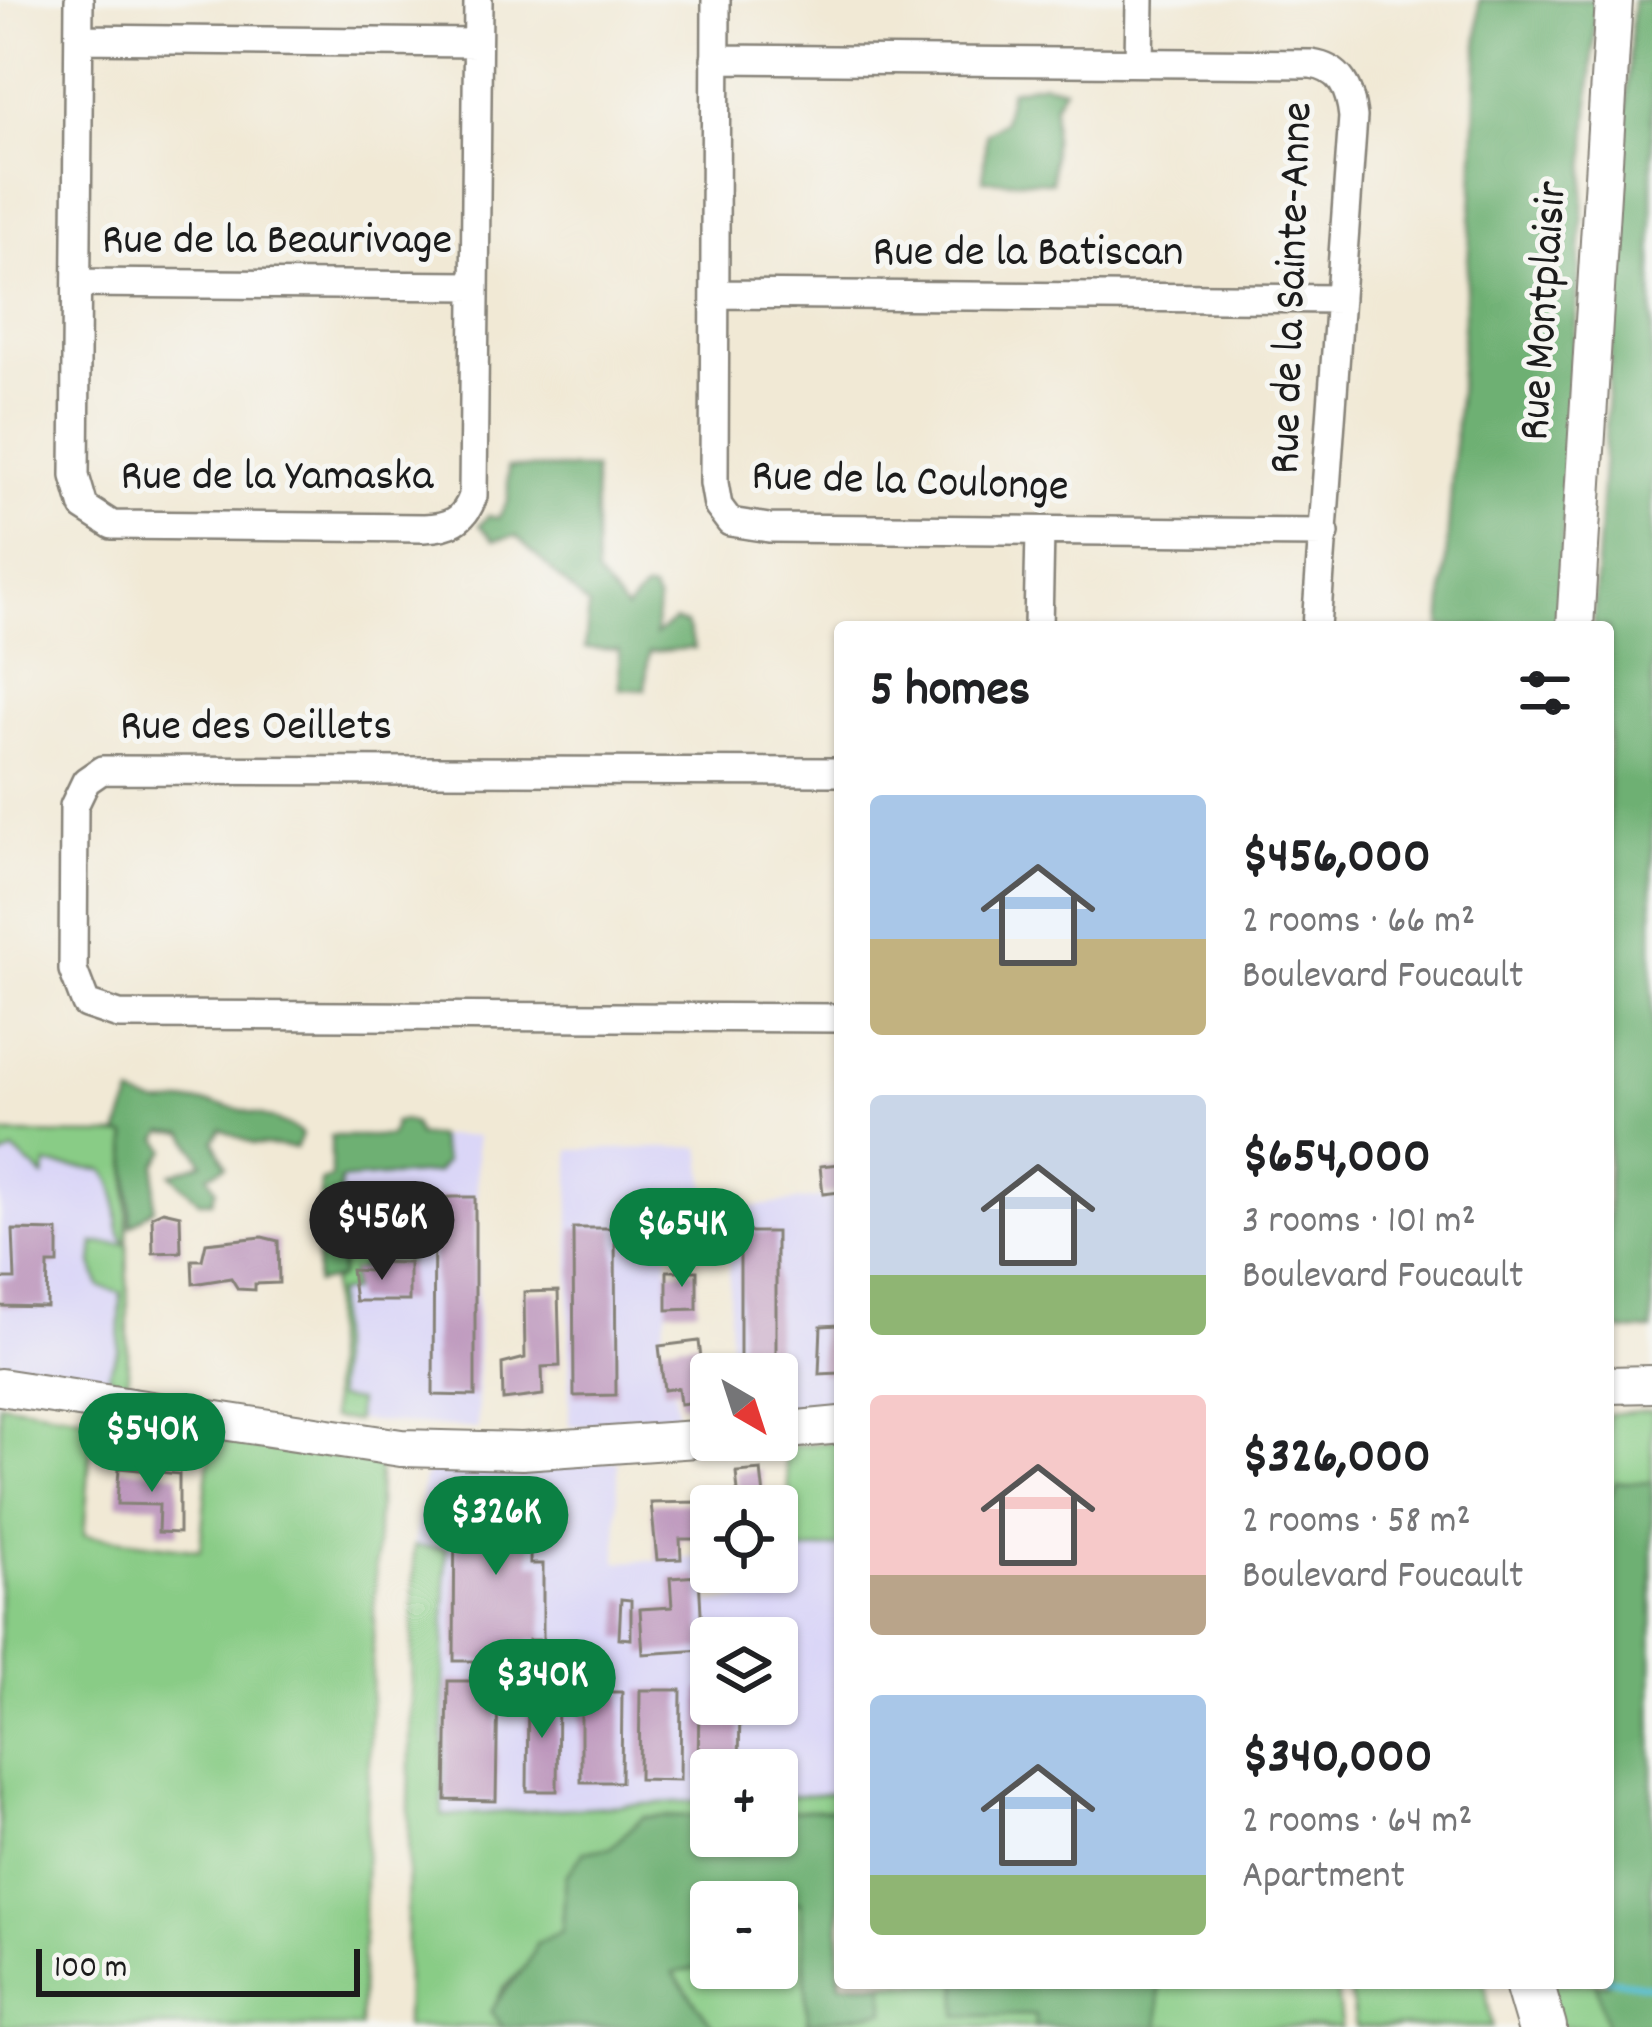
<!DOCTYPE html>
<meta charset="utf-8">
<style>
:root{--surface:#fff;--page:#f6f6f6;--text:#202124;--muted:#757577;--accent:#0b8043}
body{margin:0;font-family:Dekko,sans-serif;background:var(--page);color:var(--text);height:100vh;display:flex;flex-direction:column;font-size:45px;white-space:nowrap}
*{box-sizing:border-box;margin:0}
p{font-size:39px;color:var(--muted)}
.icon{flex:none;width:66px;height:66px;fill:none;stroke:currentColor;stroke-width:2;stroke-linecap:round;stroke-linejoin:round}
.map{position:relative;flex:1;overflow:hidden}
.sheet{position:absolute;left:834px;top:621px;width:780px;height:1368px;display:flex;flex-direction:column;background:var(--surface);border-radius:12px;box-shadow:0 3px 9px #0004}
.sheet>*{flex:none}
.needle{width:78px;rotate:141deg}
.tools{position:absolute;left:690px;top:1353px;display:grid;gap:24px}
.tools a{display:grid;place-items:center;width:108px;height:108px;border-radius:12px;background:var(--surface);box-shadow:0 3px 9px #0004;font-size:60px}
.scale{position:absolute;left:36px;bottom:30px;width:324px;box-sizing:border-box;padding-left:12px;border:6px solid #1c1c1c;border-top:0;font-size:33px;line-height:42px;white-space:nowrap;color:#1c1c1c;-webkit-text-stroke:9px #f6f6f2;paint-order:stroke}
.price{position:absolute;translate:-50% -102px;padding:0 27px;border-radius:42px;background:var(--accent);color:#fff;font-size:39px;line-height:78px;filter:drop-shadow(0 3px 6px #0008)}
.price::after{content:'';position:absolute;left:50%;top:72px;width:36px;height:27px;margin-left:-18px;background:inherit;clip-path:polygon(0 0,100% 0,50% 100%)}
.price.on{background:#222;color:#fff}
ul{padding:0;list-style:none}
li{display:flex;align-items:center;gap:36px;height:300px;padding:0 36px}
li span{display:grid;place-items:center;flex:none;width:336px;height:240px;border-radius:12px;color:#555}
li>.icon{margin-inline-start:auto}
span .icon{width:144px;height:144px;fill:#fffc;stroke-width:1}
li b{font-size:51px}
h2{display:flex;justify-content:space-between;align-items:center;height:144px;padding:0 36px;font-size:51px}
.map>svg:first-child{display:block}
.built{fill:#dad6f7;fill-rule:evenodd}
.green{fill:#89cc86;stroke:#527451;stroke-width:3}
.forest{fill:#6eb073;stroke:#456648;stroke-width:3}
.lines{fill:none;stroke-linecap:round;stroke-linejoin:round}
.stream{stroke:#52bccd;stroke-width:6}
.building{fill:#be98bd}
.street-casing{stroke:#868278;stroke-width:32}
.secondary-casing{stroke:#868278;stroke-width:40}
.highway-casing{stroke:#868278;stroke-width:52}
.street{stroke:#fff;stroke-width:27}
.secondary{stroke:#fff;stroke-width:36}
.highway{stroke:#fff;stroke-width:48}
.labels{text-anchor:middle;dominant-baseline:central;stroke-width:10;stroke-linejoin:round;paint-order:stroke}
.street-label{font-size:45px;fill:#1c1c1c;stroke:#f6f6f2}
</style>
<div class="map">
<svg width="1652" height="2027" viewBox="0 0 1652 2027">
<rect width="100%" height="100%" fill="#f6f6f2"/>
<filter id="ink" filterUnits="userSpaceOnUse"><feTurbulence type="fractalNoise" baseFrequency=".00833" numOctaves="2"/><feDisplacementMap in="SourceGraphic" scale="24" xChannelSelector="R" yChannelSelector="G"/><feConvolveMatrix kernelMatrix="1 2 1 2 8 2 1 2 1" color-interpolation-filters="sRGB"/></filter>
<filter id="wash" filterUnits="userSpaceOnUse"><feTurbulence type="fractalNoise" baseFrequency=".004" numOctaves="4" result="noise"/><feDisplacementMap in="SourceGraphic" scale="48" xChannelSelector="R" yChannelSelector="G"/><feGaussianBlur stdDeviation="2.7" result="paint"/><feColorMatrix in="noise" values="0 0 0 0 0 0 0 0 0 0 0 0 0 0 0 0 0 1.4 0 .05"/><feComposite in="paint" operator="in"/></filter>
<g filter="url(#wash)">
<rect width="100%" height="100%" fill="#f1e9d5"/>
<path class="built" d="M0 1134 127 1135 128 1387 0 1367Z
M331 1136H477L478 1429 331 1418Z
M701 1147 709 1211 692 1230 675 1218 668 1228 667 1310 659 1346 665 1390 674 1389 678 1421 569 1427 570 1150Z
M840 1195V1404L777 1411V1374H730L729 1210Z
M618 1461 617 1562 707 1557 708 1603 798 1594V1552L840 1546V1793L777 1797V1770H711V1800L442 1816 445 1548 414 1546 424 1479 436 1463ZM711 1638H777V1704H711Z"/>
<path class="green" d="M0 1134 127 1135 128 1387 117 1385 108 1373 119 1350 121 1293 100 1287 92 1264 94 1243 126 1244C109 1222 126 1197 104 1170L47 1165 44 1177 14 1151 0 1158Z
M384 1209 407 1234 409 1263 370 1262 366 1271 361 1252V1270L351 1271V1291L336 1293V1398L357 1401 356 1421 331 1418V1283L340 1277 343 1259 337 1214 383 1217Z
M0 1403 93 1418 84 1535 200 1550 211 1438 373 1461 379 1469 360 2027H0Z
M1652 1410V1483L1616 1482 1608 1502V1414Z
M840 1441V1546L798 1552 783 1447Z
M414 1546 446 1548 442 1816 711 1800V1815L643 1817 610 1848 566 1876 562 1931 503 1989 492 2010 503 2027H405Z
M840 1793V1809L777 1812V1797Z
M802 1902 808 2023 884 2011V1983H958L959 2016 1035 2015V2027H714L672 1973 711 1965 777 1968V1903Z
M1159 1983H1336L1341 2027H1159Z
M1348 1983H1485L1492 2027H1355Z
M1545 1983H1596L1607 2027H1557Z"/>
<path class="forest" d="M1479 0H1596L1557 627H1441L1473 193Z
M1633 0H1652V1330L1623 1331 1608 1325V627H1593Z
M1043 83 1064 88 1054 105 1052 182 983 180 986 133 1003 122 1010 90Z
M508 467 594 469 596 575 626 610 644 590H652L658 602 655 635 674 621 686 624 695 648 649 652 645 690 620 689 619 650 585 648 589 607 516 536 494 540 479 525 488 516 498 518 508 501Z
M132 1096C164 1110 166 1102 195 1102 218 1102 287 1119 302 1135L296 1148 253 1144 221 1129 214 1141 226 1166 208 1175 216 1189 212 1201H199L171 1174 203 1163 185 1133 163 1132 159 1139 167 1150 156 1164 154 1208 131 1226 127 1136 118 1135Z
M403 1120 413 1124 418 1136H437L445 1162 436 1173 340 1180V1277L316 1283 321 1181 331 1178V1136H390L395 1122Z
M1616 1482 1652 1483V2027H1607L1596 1983H1608V1502Z
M840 1809V1983H884L885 2011 808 2023 801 1902H711V1965L673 1973 714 2027H503L491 2011C506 1984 528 1973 536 1943L562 1931 566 1876 584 1851 610 1848 643 1817 711 1815V1836H777V1812Z
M958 1983H1159V2027H1035V2015L958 2016Z"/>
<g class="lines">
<path class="stream" d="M1608 1979 1652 1986"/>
</g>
<g id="blocks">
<path class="building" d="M840 1164V1192L823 1194 820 1166Z
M454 1197H475V1396L433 1395 434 1198Z
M163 1211 180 1215 181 1252 153 1253 152 1216Z
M573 1228H615L616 1395 574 1396Z
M13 1230 58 1231V1264H48L47 1307 0 1306V1279H15Z
M740 1232H776V1374H740Z
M262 1237 278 1241 279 1283 255 1284V1290L238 1289 231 1278 193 1284 192 1260H202L206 1243Z
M369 1262 409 1263V1301H355L351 1270 369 1271Z
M667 1271H697V1309L667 1310Z
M558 1291 560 1366 542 1367 543 1395 503 1400 502 1364 525 1358 524 1292Z
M840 1325V1373L819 1374 821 1326Z
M699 1341 705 1394 696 1395 697 1402 680 1404 678 1388 664 1390 659 1346Z
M119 1468 179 1474V1533L158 1532 159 1505 117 1504Z
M761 1470 765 1506H738L732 1492 738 1491 736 1472Z
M531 1491 530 1564H543V1640H529V1661H454L455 1493Z
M697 1502 698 1539H680L681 1559 657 1560 651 1503Z
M699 1576 703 1650 643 1654 640 1609 672 1607 670 1578Z
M621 1599 631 1600V1639L619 1638Z
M448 1681H498L496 1801 446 1800Z
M699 1689H711V1704H740L739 1770H711V1779H698Z
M640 1690H681L680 1780 639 1779Z
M528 1691 558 1692 557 1791H527Z
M581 1692H622L621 1782H581Z"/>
</g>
</g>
<g filter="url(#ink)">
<use href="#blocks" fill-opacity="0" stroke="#868278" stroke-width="3"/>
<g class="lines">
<defs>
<path id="street" d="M79 0 75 476 84 507 112 525 424 528C450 527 464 521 473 496L478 0
M716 0 714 483 718 506 730 522 769 528 1325 533
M79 39 477 43
M715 59 1311 64C1341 68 1350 89 1353 117L1316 627
M1139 62 1140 0
M78 283 475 286
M715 294 1340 299
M1038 627 1040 531
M840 772 102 770 86 781 74 806 73 970 86 1004 119 1015 840 1018"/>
<path id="secondary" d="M1575 627 1614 0
M1608 1385 1652 1384
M0 1387 401 1448 522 1451 711 1438
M777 1431 840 1425"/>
<path id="highway" d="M1529 1983 1542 2027"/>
</defs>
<use href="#street" class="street-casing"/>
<use href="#secondary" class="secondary-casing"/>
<use href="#highway" class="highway-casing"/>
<use href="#street" class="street"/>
<use href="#secondary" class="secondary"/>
<use href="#highway" class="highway"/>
</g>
</g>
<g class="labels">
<g class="street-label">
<text x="277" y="243">Rue de la Beaurivage</text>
<text x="1028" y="255">Rue de la Batiscan</text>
<text transform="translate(1294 288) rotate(-88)">Rue de la Sainte-Anne</text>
<text transform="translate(1546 311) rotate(-86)">Rue Montplaisir</text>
<text x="277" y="479">Rue de la Yamaska</text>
<text transform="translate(910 484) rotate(2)">Rue de la Coulonge</text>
<text x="256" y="729">Rue des Oeillets</text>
</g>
</g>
</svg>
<div class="tools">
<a><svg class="needle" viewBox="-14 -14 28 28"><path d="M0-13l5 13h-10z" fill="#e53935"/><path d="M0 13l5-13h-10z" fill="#757577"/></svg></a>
<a><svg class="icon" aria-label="locate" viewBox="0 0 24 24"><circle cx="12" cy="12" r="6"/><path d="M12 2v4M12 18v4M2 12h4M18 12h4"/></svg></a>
<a><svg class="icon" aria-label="layers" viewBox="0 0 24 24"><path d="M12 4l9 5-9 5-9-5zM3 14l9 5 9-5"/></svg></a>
<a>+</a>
<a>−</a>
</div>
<div class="scale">100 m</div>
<b class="price on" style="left:382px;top:1283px">$456K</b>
<b class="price" style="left:682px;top:1290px">$654K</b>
<b class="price" style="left:152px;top:1495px">$540K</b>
<b class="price" style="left:496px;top:1578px">$326K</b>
<b class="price" style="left:542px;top:1741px">$340K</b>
<section class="sheet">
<h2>5 homes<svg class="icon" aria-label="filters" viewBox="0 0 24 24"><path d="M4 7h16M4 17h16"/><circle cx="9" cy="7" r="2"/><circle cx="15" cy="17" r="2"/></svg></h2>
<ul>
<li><span style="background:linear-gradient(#a9c7e8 60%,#c2b280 0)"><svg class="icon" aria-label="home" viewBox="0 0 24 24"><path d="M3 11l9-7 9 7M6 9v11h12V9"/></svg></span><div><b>$456,000</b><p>2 rooms · 66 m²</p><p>Boulevard Foucault</p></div></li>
<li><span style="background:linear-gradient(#c9d6e8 75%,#8fb573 0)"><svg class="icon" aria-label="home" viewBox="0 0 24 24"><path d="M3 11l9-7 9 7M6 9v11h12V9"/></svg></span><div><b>$654,000</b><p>3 rooms · 101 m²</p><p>Boulevard Foucault</p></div></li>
<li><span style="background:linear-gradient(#f6c9c9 75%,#b9a48a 0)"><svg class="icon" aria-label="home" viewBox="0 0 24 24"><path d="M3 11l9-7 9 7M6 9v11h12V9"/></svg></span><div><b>$326,000</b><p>2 rooms · 58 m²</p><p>Boulevard Foucault</p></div></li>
<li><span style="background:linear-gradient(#a9c7e8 75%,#8fb573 0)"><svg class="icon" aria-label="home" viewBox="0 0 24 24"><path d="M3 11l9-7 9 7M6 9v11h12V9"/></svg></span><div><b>$340,000</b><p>2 rooms · 64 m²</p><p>Apartment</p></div></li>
</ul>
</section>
</div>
